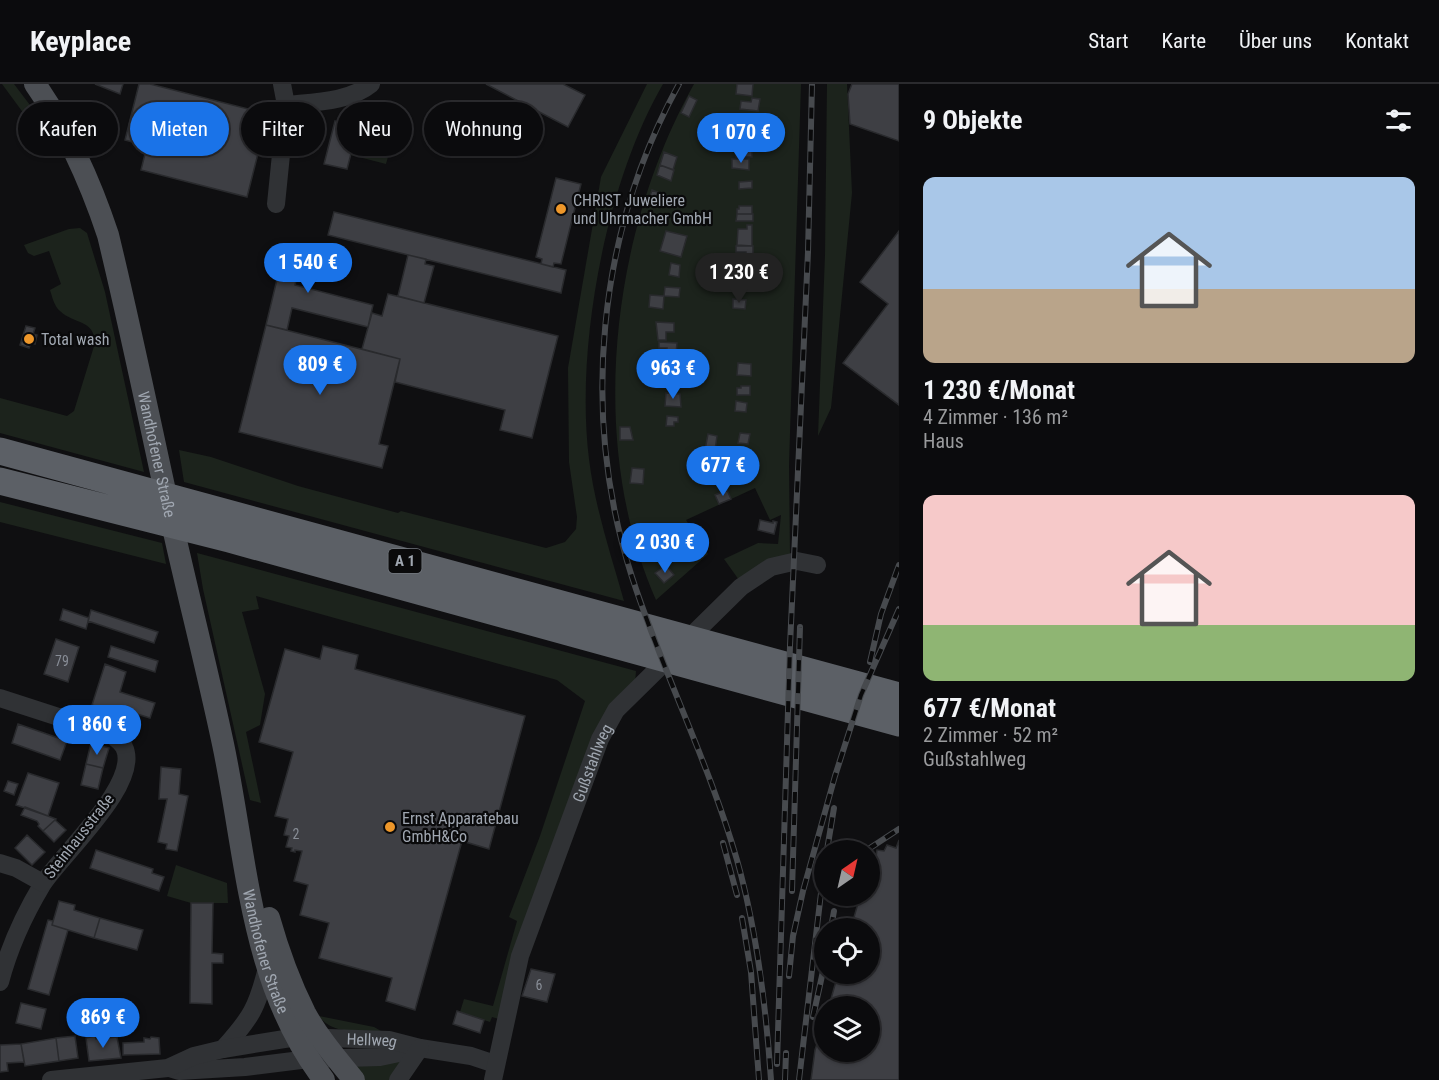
<!DOCTYPE html>
<html lang="de">
<meta charset="utf-8">
<style>
:root{--surface:#0b0b0d;--page:#141416;--text:#f1f3f6;--muted:#9a9b9d;--line:#2b2b2e;--accent:#1a73e8}
body{margin:0;font-family:"Roboto Condensed",sans-serif;background:var(--page);color:var(--text);height:100vh;display:flex;flex-direction:column;font-size:22px;white-space:nowrap}
*{box-sizing:border-box;margin:0}
p{font-size:20px;color:var(--muted)}
.icon{flex:none;width:33px;height:33px;fill:none;stroke:currentColor;stroke-width:2;stroke-linecap:round;stroke-linejoin:round}
.map{position:relative;flex:1;overflow:hidden}
.panel{display:flex;flex-direction:column;background:var(--surface);width:540px}
.panel>*{flex:none}
.hud{position:absolute;left:18px;top:18px;width:570px;height:54px;display:flex;gap:12px}
.needle{width:39px;rotate:34deg}
.tools{position:absolute;left:814px;top:756px;display:grid;gap:12px}
.tools a{display:grid;place-items:center;width:66px;height:66px;border-radius:50%;background:var(--surface);box-shadow:0 2px 4px #0004,0 0 0 2px var(--line);font-size:30px}
.price{position:absolute;translate:-50% -51px;padding:0 14px;border-radius:21px;background:var(--accent);color:#fff;font-size:20px;line-height:39px;filter:drop-shadow(0 2px 3px #0008)}
.price::after{content:'';position:absolute;left:50%;top:36px;width:18px;height:14px;margin-left:-9px;background:inherit;clip-path:polygon(0 0,100% 0,50% 100%)}
.price.active{background:#222;color:#fff}
ul{padding:0;list-style:none}
li{display:grid;align-content:center;gap:12px;height:318px;padding:0 24px}
li span{display:grid;place-items:center;height:186px;border-radius:12px;color:#555}
li>.icon{margin-inline-start:auto}
span .icon{width:108px;height:108px;fill:#fffc;stroke-width:1}
li b{font-size:26px}
h2{display:flex;justify-content:space-between;align-items:center;height:72px;padding:0 24px;font-size:26px}
.tag{padding:0 21px;border-radius:27px;background:var(--surface);box-shadow:0 2px 4px #0004,0 0 0 2px var(--line);font-size:21px;line-height:54px}
.tag.active{background:var(--accent);color:#fff}
header{display:flex;align-items:center;gap:36px;box-sizing:border-box;height:84px;padding:0 30px;background:var(--surface);border-bottom:2px solid var(--line)}
header strong{font-size:28px}
nav{display:flex;gap:33px;margin-inline-start:auto;font-size:21px}
main{display:flex;flex:1;min-height:0}
.map>svg:first-child{display:block}
.green{fill:#1c231c}
.building{fill:#3e3f44;stroke:#292a2d;stroke-width:1.5}
.lines{fill:none;stroke-linecap:round;stroke-linejoin:round}
.minor{stroke:#303235;stroke-width:18}
.major{stroke:#4c4f54;stroke-width:22}
.highway{stroke:#5c6066;stroke-width:27}
.rail-casing{stroke:#474a4e;stroke-width:6}
.rail{stroke:#0a0a0b;stroke-width:4;stroke-dasharray:11;stroke-linecap:butt}
.poi-dot{fill:#ee972a;stroke:#0a0a0b;stroke-width:2}
.labels{text-anchor:middle;dominant-baseline:central;stroke-width:4.5;stroke-linejoin:round;paint-order:stroke}
.number-label{font-size:14px;fill:#888d96}
.shield{fill:#0a0a0b;stroke:#73787f;stroke-width:1.5}
.shield-label{font-size:15px;font-weight:bold;fill:#a0a7b1}
.poi-label{font-size:16px;fill:#a0a7b1;stroke:#0a0a0b;text-anchor:start}
.street-label{font-size:16px;fill:#a0a7b1;stroke:#0a0a0b}
</style>
<header>
<strong>Keyplace</strong>
<nav><a>Start</a><a>Karte</a><a>Über uns</a><a>Kontakt</a></nav>
</header>
<main>
<div class="map">
<svg width="899" height="996" viewBox="0 0 899 996">
<rect width="100%" height="100%" fill="#0f0f11"/>
<path class="green" d="M2 0H14L36 29 27 34Z
M647 0H663C606 98 575 263 589 375 595 424 611 471 624 517L184 398 179 366 211 373 298 402 398 429 401 427 546 464 565 458 576 445 577 433 569 378 568 284 601 93Z
M694 0H801L789 381 790 472 739 496 724 475 758 459 778 460 781 431 770 436 755 404 686 436 708 470 656 516C586 358 611 148 694 0Z
M827 0H847L852 109 831 324 818 352 825 171Z
M369 46 393 55 386 80 351 71 355 55 366 58Z
M80 144 87 149 105 208 144 388 0 349V314L67 332 74 327 95 259C94 235 75 241 60 227 54 222 52 212 50 206L61 200 49 167 34 172 28 169 24 161 69 145Z
M0 418 162 459 166 480 0 438Z
M197 469 636 587 635 599 607 630 499 935 492 933 490 938 460 928 464 915 493 922 517 837 509 833 540 752 585 617 557 596 256 512 259 525 242 528 265 610 260 641 246 648 261 719 250 716 203 505Z
M176 781 227 799 228 819H191L167 812Z
M319 932 374 943 381 947C361 947 332 951 319 932Z
M398 977 400 978 392 996H364L355 982Z"/>
<path class="building" d="M95 0H123L120 10Z
M139 0H150L268 30 247 113 141 86 147 62 125 56Z
M486 0H563L585 11 568 43Z
M737 0H753L752 12 736 10Z
M852 0H899V57L850 40 848 10Z
M689 12 697 16 689 33 681 29Z
M752 14 760 15 758 27 740 25 741 17 751 18Z
M335 37 358 43 347 85 324 80Z
M736 62H752V73H736Z
M664 68 677 73 673 86 660 81Z
M732 75H749V86L732 84Z
M660 81 674 86 671 97 657 91Z
M556 94 581 100 561 180 554 179 553 183 541 180 542 175 536 173Z
M752 97V104L739 105V98Z
M652 106 665 111 661 120 649 115Z
M739 122H752V130H737V125H739Z
M334 128 566 186 561 209 328 151Z
M737 130H753V137H736Z
M747 141H752V162L737 161 738 145H747Z
M666 147 687 152 681 173 660 167Z
M899 147V321L843 279 888 220 860 198Z
M276 162 315 172 310 195 297 192 295 201 373 221 368 243 292 224 287 246 266 241 279 187 270 185Z
M736 162H753V174H746V168H736Z
M408 171 426 175 425 180 434 182 424 219 398 212Z
M671 179 680 181 679 193 669 191Z
M736 179H745L744 188H748V197L735 196Z
M729 197H744V207H729Z
M665 203 680 204 679 213 664 212Z
M388 210 558 252 532 354 500 346 505 326 395 298 400 275 362 265 372 229 382 232Z
M650 211 664 212 663 225 649 223Z
M733 215 746 216 745 225 733 224Z
M656 238 674 239V248H666V256H658Z
M266 241 400 275 379 360 388 362 382 384 239 348Z
M26 242 35 244 33 250 37 251 35 260 31 259 29 264 20 261Z
M659 258 677 259 676 270H666L667 264H659Z
M738 279 751 280V292L737 291Z
M741 302H750V311H737V304H741Z
M666 309 680 310 681 323 665 322Z
M736 317 747 319 746 328 735 327Z
M667 332 678 333V338H674V342H666Z
M620 343H630L633 356H620Z
M740 349 750 350 748 360 738 359Z
M708 350 717 352 714 373 704 371Z
M632 384 644 385 643 400 630 399Z
M694 385H704L703 397 693 396Z
M727 406 731 415 719 420 715 411Z
M760 436 773 439V437L777 438 774 450 758 446Z
M666 481 674 491 664 499 655 489Z
M63 525 89 534 86 545 60 536Z
M91 526 158 548 154 559 88 537Z
M56 555 79 563 68 598 44 590Z
M111 562 158 577 155 588 108 573Z
M323 562 358 571 355 585 525 632 489 765 462 757 415 926 386 917 392 894 319 874 329 839 300 831 308 801 294 797 302 767 295 766V768L291 767 292 764 286 763 289 752 284 751 288 735 275 732 293 668 259 658 285 565 320 575Z
M105 580 126 588 120 608 155 619 150 634 114 623 113 628 92 621Z
M18 640 67 657 60 676 12 659Z
M91 659 109 664 103 684 86 680Z
M86 680 103 684 98 705 81 701Z
M161 683 181 685 179 710 188 712 177 767 166 765 167 760 158 758 167 715H159Z
M28 689 59 699 48 732 16 721Z
M8 697 18 700 14 711 4 707Z
M25 723 48 732 56 735 43 747 38 742 39 740 37 737 21 731Z
M55 736 66 746 54 758 43 747Z
M27 751 45 768 32 781 15 764Z
M899 756V996H811L815 966 825 935V968H870V922H829L838 890H870V844H851L860 812H870V777L872 771 876 773 877 766 884 767 887 761 896 764Z
M96 766 153 785 152 789 164 793 159 807 90 784Z
M59 817 75 821 74 826 100 834 94 854 52 841Z
M191 819H213L212 869 223 870V879H212V920L190 919Z
M100 834 143 846 137 866 94 854Z
M48 836 53 837 52 841 68 846 49 911 28 905Z
M531 885 555 890 547 918 522 912Z
M21 919 46 925 41 945 16 939Z
M457 927 484 936 480 949 453 940Z
M75 952 78 974 59 977 56 954Z
M95 952 96 955 117 953 121 974 89 977 86 954Z
M151 953 159 954 160 970 123 971V959L144 958V954L150 955Z
M56 954 59 977 25 982 21 960Z
M21 960 24 978 7 979 8 987 0 988V961Z"/>
<g class="lines">
<g class="minor">
<path d="M286 21C314 18 349 18 371 0"/>
<path d="M276 120 286 21 282 0"/>
<path d="M0 614 111 650C115 654 121 658 124 663 142 699 60 772 42 801 24 831 9 864 0 898"/>
<path d="M0 779 16 784 43 799"/>
<path d="M223 965C251 934 257 924 267 884"/>
<path d="M169 984 179 987 245 983 309 975 380 973 418 965"/>
<path id="s1" d="M51 996 168 984 194 972 223 965 297 953 389 956 420 964 471 972 495 980"/>
<path d="M398 996 420 964"/>
<path id="s2" d="M493 996 520 872 600 655 616 626 741 503 771 483 797 477 817 481"/>
</g>
<g class="major">
<path id="s3" d="M35 0C68 47 90 97 108 151 132 250 152 349 174 448 190 519 208 589 223 660 247 774 250 900 324 996"/>
<path d="M269 834C278 866 290 899 305 929 318 953 337 975 354 996"/>
</g>
<path class="highway" d="M0 367 899 612
M0 397 229 455 899 639"/>
<defs>
<path id="rail" d="M679 0C597 149 580 332 632 493 663 589 709 679 737 776 757 847 766 922 771 996
M870 578 881 530 899 481
M723 759 737 811
M827 766 834 724
M867 766 899 745
M792 807 800 543
M742 834 751 888 759 996
M831 844 834 827
M789 892 793 852 803 807 835 692 861 611 899 525
M813 933 825 878
M777 980 790 562 808 168 812 0
M785 996 786 969
M799 996 825 775"/>
</defs>
<use href="#rail" class="rail-casing"/>
<use href="#rail" class="rail"/>
</g>
<g class="poi-dot">
<circle cx="561" cy="125" r="6"/>
<circle cx="29" cy="255" r="6"/>
<circle cx="390" cy="743" r="6"/>
</g>
<g class="labels">
<g class="number-label">
<text x="62" y="577">79</text>
<text x="296" y="750">2</text>
<text x="539" y="901">6</text>
</g>
<rect class="shield" x="388.5" y="465" width="33" height="24" rx="4.5"/>
<g class="shield-label">
<text x="405" y="477">A 1</text>
</g>
<g class="poi-label">
<text x="573" y="116">CHRIST Juweliere<tspan x="573" dy="18">und Uhrmacher GmbH</tspan></text>
<text x="41" y="255">Total wash</text>
<text x="402" y="734">Ernst Apparatebau<tspan x="402" dy="18">GmbH&amp;Co</tspan></text>
</g>
<g class="street-label">
<text stroke="none"><textPath href="#s3" startOffset="393">Wandhofener Straße</textPath></text>
<text stroke="none"><textPath href="#s2" startOffset="333">Gußstahlweg</textPath></text>
<text transform="translate(79 752) rotate(-52)">Steinhausstraße</text>
<text stroke="none"><textPath href="#s3" startOffset="902">Wandhofener Straße</textPath></text>
<text stroke="none"><textPath href="#s1" startOffset="326">Hellweg</textPath></text>
</g>
</g>
</svg>
<div class="tools">
<a><svg class="needle" viewBox="-14 -14 28 28"><path d="M0-13l5 13h-10z" fill="#e53935"/><path d="M0 13l5-13h-10z" fill="#9a9b9d"/></svg></a>
<a><svg class="icon" aria-label="locate" viewBox="0 0 24 24"><circle cx="12" cy="12" r="6"/><path d="M12 2v4M12 18v4M2 12h4M18 12h4"/></svg></a>
<a><svg class="icon" aria-label="layers" viewBox="0 0 24 24"><path d="M12 4l9 5-9 5-9-5zM3 14l9 5 9-5"/></svg></a>
</div>
<b class="price" style="left:741px;top:80px">1 070 €</b>
<b class="price" style="left:308px;top:210px">1 540 €</b>
<b class="price active" style="left:739px;top:220px">1 230 €</b>
<b class="price" style="left:320px;top:312px">809 €</b>
<b class="price" style="left:673px;top:316px">963 €</b>
<b class="price" style="left:723px;top:413px">677 €</b>
<b class="price" style="left:665px;top:490px">2 030 €</b>
<b class="price" style="left:97px;top:672px">1 860 €</b>
<b class="price" style="left:103px;top:965px">869 €</b>
<div class="hud">
<a class="tag">Kaufen</a>
<a class="tag active">Mieten</a>
<a class="tag">Filter</a>
<a class="tag">Neu</a>
<a class="tag">Wohnung</a>
</div>
</div>
<section class="panel">
<h2>9 Objekte<svg class="icon" aria-label="filters" viewBox="0 0 24 24"><path d="M4 7h16M4 17h16"/><circle cx="9" cy="7" r="2"/><circle cx="15" cy="17" r="2"/></svg></h2>
<ul>
<li><span style="background:linear-gradient(#a9c7e8 60%,#b9a48a 0)"><svg class="icon" aria-label="home" viewBox="0 0 24 24"><path d="M3 11l9-7 9 7M6 9v11h12V9"/></svg></span><div><b>1 230 €/Monat</b><p>4 Zimmer · 136 m²</p><p>Haus</p></div></li>
<li><span style="background:linear-gradient(#f6c9c9 70%,#8fb573 0)"><svg class="icon" aria-label="home" viewBox="0 0 24 24"><path d="M3 11l9-7 9 7M6 9v11h12V9"/></svg></span><div><b>677 €/Monat</b><p>2 Zimmer · 52 m²</p><p>Gußstahlweg</p></div></li>
</ul>
</section>
</main>
